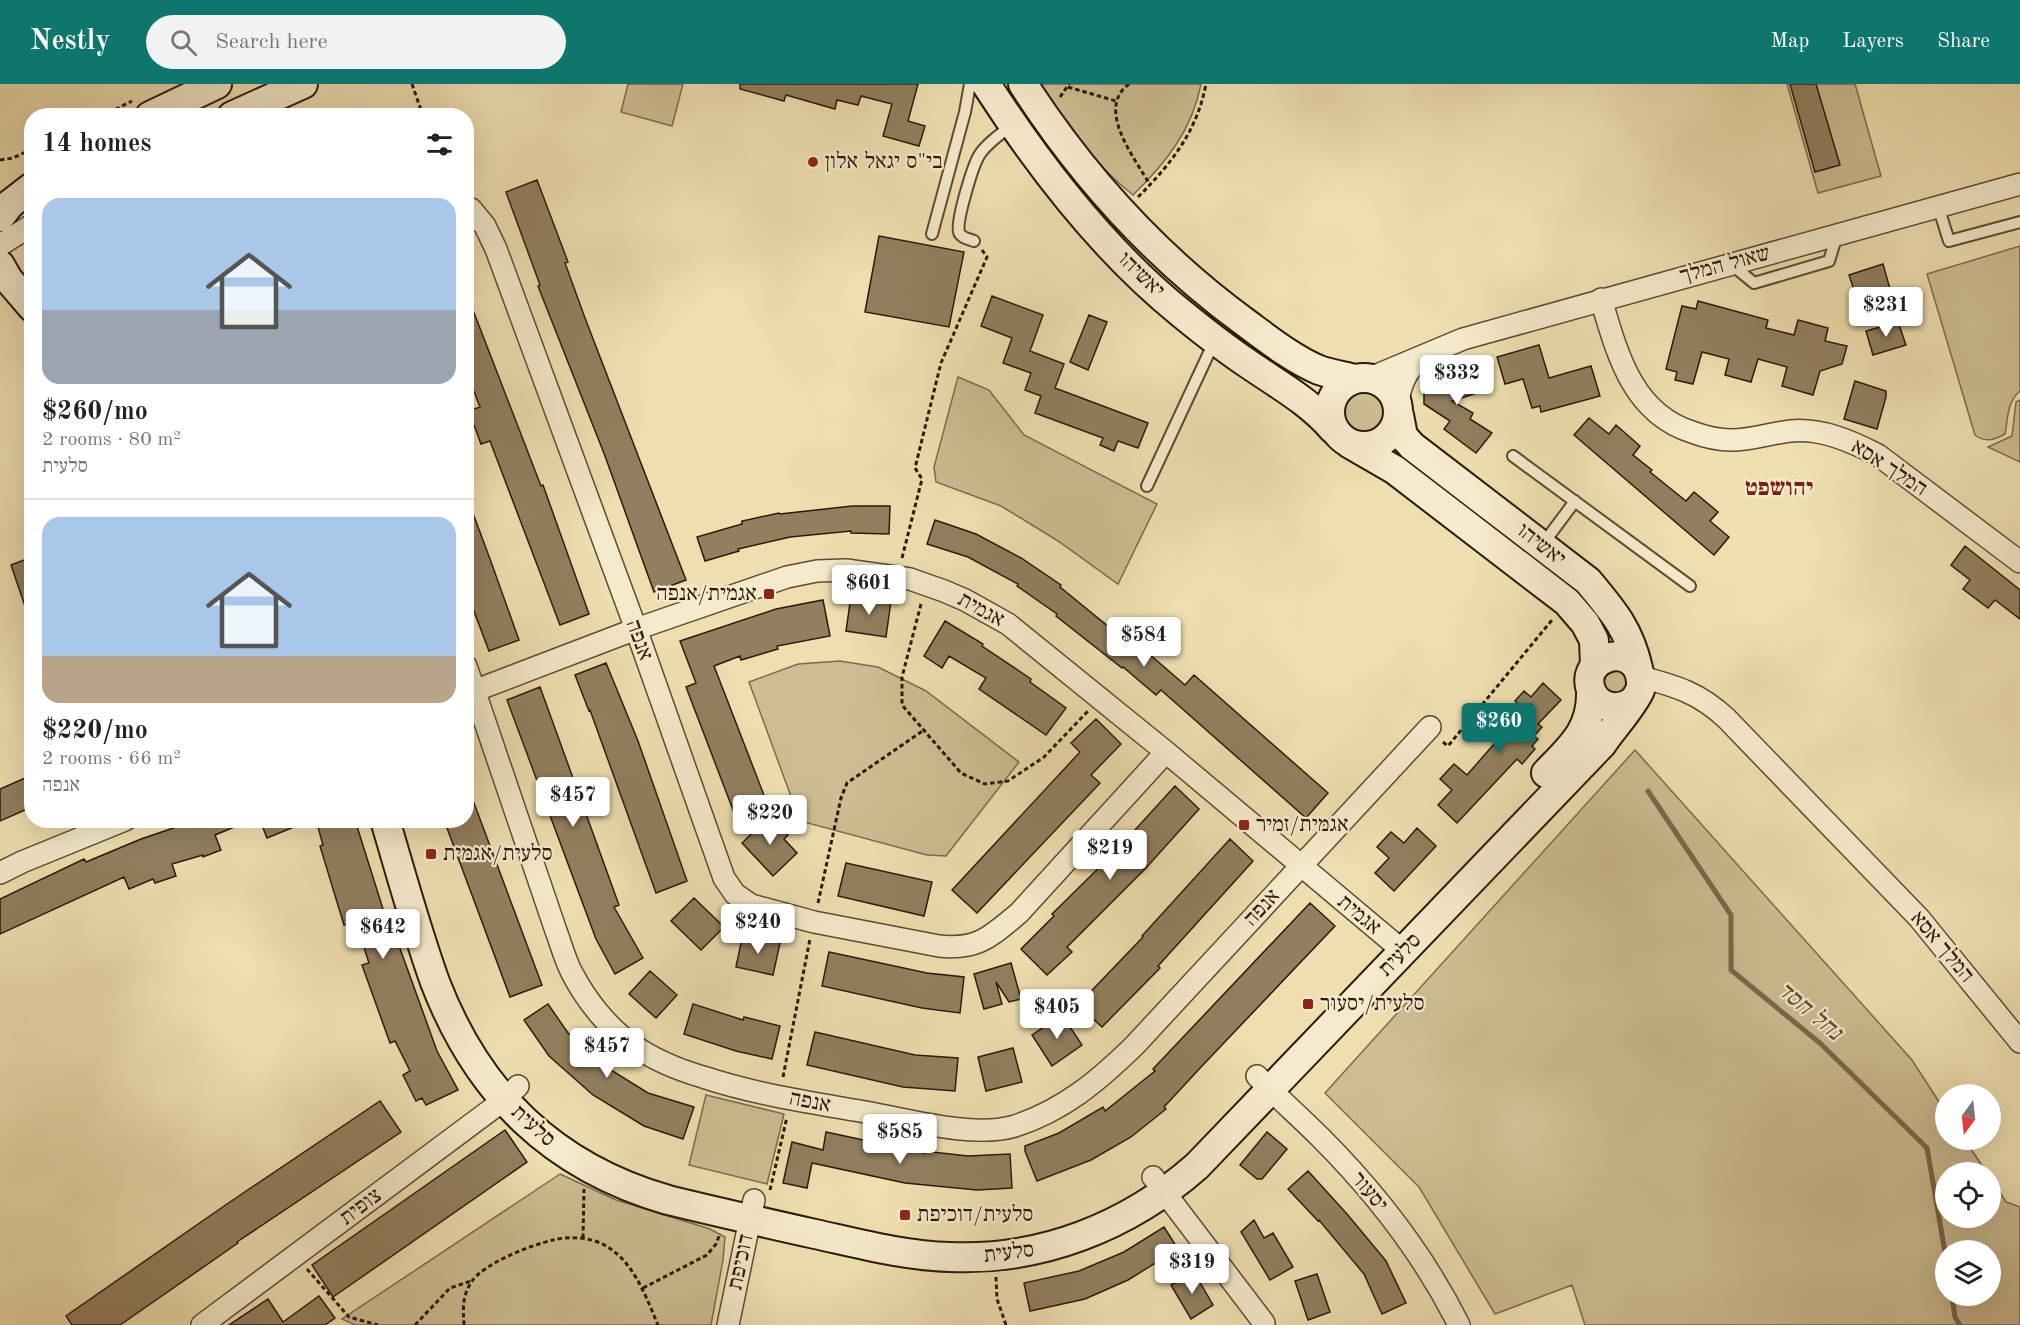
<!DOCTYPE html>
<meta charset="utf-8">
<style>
:root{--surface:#fff;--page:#f2f2f2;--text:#222;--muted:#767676;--line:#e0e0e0;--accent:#0f766e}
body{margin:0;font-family:"Old Standard TT","Frank Ruhl Libre",serif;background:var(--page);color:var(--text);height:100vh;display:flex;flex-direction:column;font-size:22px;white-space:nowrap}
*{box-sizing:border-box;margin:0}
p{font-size:20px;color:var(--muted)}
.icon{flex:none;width:33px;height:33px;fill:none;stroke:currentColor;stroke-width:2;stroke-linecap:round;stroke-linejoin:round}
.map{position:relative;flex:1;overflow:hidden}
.drawer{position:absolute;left:24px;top:24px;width:450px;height:720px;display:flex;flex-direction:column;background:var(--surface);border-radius:24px;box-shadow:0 6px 24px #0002}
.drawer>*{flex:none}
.needle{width:39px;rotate:195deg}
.buttons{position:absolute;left:1935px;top:1000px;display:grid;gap:12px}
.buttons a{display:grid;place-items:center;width:66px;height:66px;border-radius:50%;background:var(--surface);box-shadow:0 6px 24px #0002;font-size:30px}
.price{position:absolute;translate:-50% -51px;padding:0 14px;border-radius:6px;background:#fff;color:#222;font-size:20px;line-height:39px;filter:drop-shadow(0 2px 3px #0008)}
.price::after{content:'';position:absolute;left:50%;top:36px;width:18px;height:14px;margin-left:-9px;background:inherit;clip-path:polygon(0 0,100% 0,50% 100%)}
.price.current{background:var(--accent);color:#fff}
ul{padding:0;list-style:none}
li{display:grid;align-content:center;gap:12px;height:318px;padding:0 18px}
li+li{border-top:2px solid var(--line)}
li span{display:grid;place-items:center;height:186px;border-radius:18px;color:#555}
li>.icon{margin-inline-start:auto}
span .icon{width:108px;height:108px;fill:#fffc;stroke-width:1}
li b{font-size:26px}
h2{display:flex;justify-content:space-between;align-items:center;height:72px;padding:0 18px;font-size:26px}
header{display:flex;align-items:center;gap:36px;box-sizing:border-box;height:84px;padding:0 30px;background:var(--accent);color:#fff}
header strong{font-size:28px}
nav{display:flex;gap:33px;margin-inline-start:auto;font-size:21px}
.search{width:420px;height:54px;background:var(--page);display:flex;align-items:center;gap:15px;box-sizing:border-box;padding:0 21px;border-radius:33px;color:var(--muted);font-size:22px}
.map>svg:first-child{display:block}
.green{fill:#cebd93;stroke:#7e6a4e;stroke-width:1.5;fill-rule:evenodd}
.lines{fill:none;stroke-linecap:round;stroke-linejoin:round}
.stream{stroke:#7a674b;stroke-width:5}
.building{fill:#927f5f;stroke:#2d1809;stroke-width:1.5}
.lane-casing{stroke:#5e4a32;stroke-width:14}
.street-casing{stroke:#5e4a32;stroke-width:24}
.secondary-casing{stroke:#2d1809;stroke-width:32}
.path{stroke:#2d1809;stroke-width:3;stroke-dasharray:4.5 3;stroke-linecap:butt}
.lane{stroke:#f5eacb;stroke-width:10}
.street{stroke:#f5eacb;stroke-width:21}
.secondary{stroke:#f5eacb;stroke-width:28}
.poi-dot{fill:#8f2418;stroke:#f5eacb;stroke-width:2}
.labels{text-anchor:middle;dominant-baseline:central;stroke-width:4.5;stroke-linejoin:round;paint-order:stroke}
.poi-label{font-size:22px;fill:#2d1809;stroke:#f5eacb;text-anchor:start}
.street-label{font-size:22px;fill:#2d1809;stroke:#f5eacb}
.neighbourhood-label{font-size:24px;font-weight:bold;fill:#7a1f14;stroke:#f5eacb}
.water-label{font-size:24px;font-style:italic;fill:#604c35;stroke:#f5eacb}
</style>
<header>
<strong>Nestly</strong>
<div class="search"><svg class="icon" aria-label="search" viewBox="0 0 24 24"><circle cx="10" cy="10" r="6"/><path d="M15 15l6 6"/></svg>Search here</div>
<nav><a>Map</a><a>Layers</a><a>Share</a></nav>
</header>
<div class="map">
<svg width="2020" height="1241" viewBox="0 0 2020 1241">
<rect width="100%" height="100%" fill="#efdfaf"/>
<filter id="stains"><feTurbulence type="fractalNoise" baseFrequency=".00333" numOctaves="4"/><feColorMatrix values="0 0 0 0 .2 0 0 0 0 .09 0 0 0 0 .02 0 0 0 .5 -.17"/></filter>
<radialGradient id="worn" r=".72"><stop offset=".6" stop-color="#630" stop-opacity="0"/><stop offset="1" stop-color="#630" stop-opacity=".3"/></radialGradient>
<path class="green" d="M628 0H683L672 42 621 28Z
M1037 0H1201C1192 46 1166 79 1133 111 1095 81 1066 39 1037 0Z
M1787 0H1855L1881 92 1818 109Z
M2020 162V307C2007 317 2008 335 2005 350 1995 356 1985 359 1975 351L1927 190Z
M958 293 989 306 1024 351 1157 420 1118 500 1058 457 1001 422 936 398 934 383Z
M1342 327a21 21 0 1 1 42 0a21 21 0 1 1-42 0Z
M2020 316V378L1988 363 2012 352 2016 318Z
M840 577 878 583 926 607 1019 678 946 772 927 771 800 737 749 598 798 580Z
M1617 579 1634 601 1611 616 1599 589Z
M1635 666 1912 976 1945 1027 1946 1056H1965L1987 1089H1946V1134H1990L1991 1095 2006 1118 2020 1123V1241H1585L1572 1201 1495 1230 1419 1103 1325 1009ZM1946 1167H1990V1212H1946Z
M706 1011 784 1030 767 1100 689 1081Z
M560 1090 616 1116 710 1145 725 1153 723 1176 711 1241H355L342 1235Z"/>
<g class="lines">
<path class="stream" d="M1648 707 1731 831V886L1821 960 1927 1064 1946 1174
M1952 1212 1955 1233 1960 1241"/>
</g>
<path class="building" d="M740 0H918L908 37 925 42 919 62 883 52 892 20 861 12 858 21 837 16 835 25 786 11 784 17 740 5Z
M1790 0H1816L1840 81 1815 88Z
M537 96 568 178 565 179 585 234 686 496 654 508 605 372 538 202 540 201 506 108Z
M879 152 964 168 949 243 865 228Z
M1883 180 1890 205 1857 215 1849 191Z
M466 208 541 402 543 401 589 530 560 541 490 357 481 360 469 327 480 323 466 287Z
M992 212 1043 231 1030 267 1064 280 1055 304 1148 339 1138 364 1118 357 1114 367 1100 361 1103 354 1035 329 1041 312 1025 306 1031 289 1003 279 1012 254 981 242Z
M1698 217 1768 236 1766 244 1794 251 1798 236 1828 244 1825 257 1847 262 1842 280 1820 287 1813 311 1782 302 1787 283 1758 275 1751 298 1725 291 1729 275 1702 268 1693 300 1675 296 1677 288 1666 285 1682 222 1696 225Z
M1089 231 1107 238 1088 286 1070 278Z
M1898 238 1906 261 1873 271 1866 247Z
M1539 261 1549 294 1591 282 1600 312 1541 328 1540 322 1532 324 1523 295 1505 300 1497 273Z
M1474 282 1480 308 1452 317 1473 329 1470 335 1492 349 1476 369 1444 345 1450 337 1424 320V307L1431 295Z
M1855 297 1886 307V313L1877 345 1844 335Z
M1589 334 1609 350 1616 341 1640 362 1633 371 1652 386 1650 388 1686 417 1694 408 1718 428 1710 437 1729 453 1714 471 1574 351Z
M466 416H468L490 475 519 556 489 567 466 506Z
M852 422H890L889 450 851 449V447L790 453 738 465 739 467 705 477 697 453 742 440V437L779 429 780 430Z
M935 436 976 450 1021 474 1061 501 1060 503 1109 543 1110 541 1148 569 1185 601 1194 591 1328 709 1306 734 1161 606 1156 611 1123 583 1122 584 1056 532 1057 530 1017 502 1018 500 968 473 927 460Z
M1965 462 2020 506V535L1995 516 1988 524 1963 505 1970 496 1951 481Z
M32 473V533L29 534 11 481Z
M851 512 891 517 886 553 846 547Z
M823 516 830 552 777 562 778 565 741 576 740 572 714 582 767 719 735 731 686 603 696 599 680 557 776 525Z
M945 537 983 560 982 562 1031 595 1030 598 1066 624 1046 651 979 605 986 594 949 572 942 584 924 572Z
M606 579 638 657 687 797 656 809 590 626 589 627 575 591Z
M1543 599 1561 616 1538 640 1542 643 1534 652 1538 655 1532 662 1535 665 1522 680 1517 675 1457 739 1438 721 1452 706 1440 695 1454 680 1467 691 1515 636 1512 633 1521 623 1515 617 1524 607 1531 613Z
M540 603 619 821 614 823 643 874 615 890 596 855 507 616Z
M1096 635 1121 660 1091 691 1100 699 977 829 952 806 1080 668 1071 659Z
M32 691V723L0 737V705Z
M1175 702 1199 725 1145 785 1067 863 1072 868 1047 891 1021 865 1054 832 1052 830 1113 770Z
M466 703H468L542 901 510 913 444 736H466Z
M770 732 788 751 784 755 797 769 773 792 742 759Z
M197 736 249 737 215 751 221 766 203 773V771L172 780 176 792 155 799 153 795 129 805 124 793 0 850V815L84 775 86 778 141 755Z
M260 736H309V737L267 754Z
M316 736H355L394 860 398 859 437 967 458 1006 426 1021 422 1014 416 1017 403 991 410 987 395 957 390 959 362 881 369 879 358 845 353 847 351 839 344 841 320 762 323 761Z
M1417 744 1436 762 1394 807 1375 789 1389 774 1377 763 1391 748 1404 759Z
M1230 755 1253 777 1158 882 1160 884 1102 943 1078 921 1143 853 1142 852Z
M846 779 932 798 924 832 838 812Z
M694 814 724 843 701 866 671 837Z
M1310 819 1335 842 1202 982 1164 1023 1166 1025 1131 1053 1091 1076 1037 1097 1025 1067V1062L1059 1049 1103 1023 1105 1027 1155 987 1153 985Z
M743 850 780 859 773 891 736 883Z
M829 868 927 889 964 893 960 929 922 924 822 902Z
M1011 879 1021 915 1009 918 996 898 1002 920 984 925 974 890Z
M650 887 677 911 656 934 629 910Z
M548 920 568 949 606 983 648 1009 694 1023 683 1055 644 1042 593 1011 549 972 524 936Z
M693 920 743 936 744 933 780 942 772 975 736 967 684 950Z
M1062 931 1082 961 1052 982 1032 951Z
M815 948 915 971 958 974 955 1007 903 1003 807 981Z
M1013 964 1022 998 986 1007 978 973Z
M380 1017 401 1048 237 1158 238 1159 120 1241H72L66 1232 224 1122Z
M505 1046 527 1078 333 1213 312 1181Z
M826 1048 924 1069V1067L968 1072 1010 1070 1012 1104 977 1106 905 1099 812 1079 807 1104 783 1099 792 1058 823 1066Z
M1267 1048 1287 1065 1262 1095H1257L1240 1081Z
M1308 1087 1347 1130 1386 1177 1406 1219 1382 1230 1364 1190 1319 1136 1318 1137 1288 1105Z
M1254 1136 1264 1154 1273 1149 1293 1183 1270 1196 1241 1148Z
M1164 1143 1178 1165 1128 1196 1085 1215 1030 1227 1024 1199 1079 1187 1124 1168Z
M1194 1188 1213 1221 1191 1235 1171 1201Z
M1317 1190 1330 1228 1308 1236 1295 1197Z
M319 1212 335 1234 325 1241H229L268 1215 283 1238Z"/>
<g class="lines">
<defs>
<path id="lane" d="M1938 122 1949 157 2020 138
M932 150 965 28 970 0
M974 157C969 155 961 154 959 148 956 137 973 80 980 70 987 59 1002 49 1012 41
M1731 180 1754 199 1829 177 1837 151
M1513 372 1690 502
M1147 402 1214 258
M1543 460 1575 417"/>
<path id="street" d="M466 125H471L485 142 496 165 636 545 724 794 735 810 751 821 814 838 939 862C978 866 990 853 1019 829L1166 668
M0 161 32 141
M1601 215C1617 269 1632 329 1692 348 1705 353 1718 356 1732 356 1752 356 1771 349 1791 347 1821 344 1851 357 1878 371L2020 478
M1370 294 1463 255 2020 100
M1398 319C1400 302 1407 285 1421 274
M466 582 556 847C561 860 565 876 572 889 586 916 608 944 633 961 654 976 679 986 703 993 757 1011 815 1019 871 1029 912 1037 976 1054 1015 1042 1064 1026 1098 997 1134 962L1430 643
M1641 593C1676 602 1699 609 1726 634L1919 834 2020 958
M466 610 636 545 787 493 817 487 846 486 910 495 944 507 965 516 1008 540 1166 668 1403 867
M0 789 22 778 125 736
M1257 992C1277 1013 1299 1032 1320 1053 1375 1108 1424 1171 1459 1241
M1153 1093 1264 1239
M202 1241 504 1016 518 1002
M728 1241 754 1116"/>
<path id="secondary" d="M986 0C1040 84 1103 166 1181 229 1203 247 1226 265 1250 281 1279 301 1310 318 1333 345
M1023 0C1083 93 1157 174 1246 239 1269 256 1293 275 1319 286 1330 290 1343 292 1355 295
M150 32 217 0
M232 32 303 0
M0 133 10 120 32 103
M0 181 8 195 32 223
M1330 328a34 34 0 1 1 68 0a34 34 0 1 1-68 0Z
M1399 331 1403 352 1412 362 1588 497C1613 527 1629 545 1638 584
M1350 360 1395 386 1567 518 1585 539 1594 556 1595 582
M1546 689C1571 663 1592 646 1591 608
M385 736C401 790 416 845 435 898 478 1010 553 1083 668 1116 717 1128 766 1139 815 1150 860 1160 905 1172 950 1173 1042 1177 1129 1142 1197 1082L1602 660C1612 645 1633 622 1640 606 1642 600 1641 594 1639 588 1627 558 1580 575 1591 606 1597 624 1619 628 1633 617"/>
</defs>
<use href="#lane" class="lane-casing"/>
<use href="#street" class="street-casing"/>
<use href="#secondary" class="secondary-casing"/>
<path class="path" d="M412 0 423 32
M1129 0C1095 25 1135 74 1150 101
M1068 3 1116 17
M1060 13 1069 0
M102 32 132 17
M0 76 13 74 32 65
M1138 113C1172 79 1197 47 1206 0
M902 474 922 395 915 384 941 279 987 173 982 166
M921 520 902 593V621L961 689 985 700 1008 697 1044 673 1088 627
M1443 658 1448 662 1552 536
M818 819 841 714 847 699 924 646
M783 993 810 855
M770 1106 787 1033
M583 1154 584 1105
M307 1185 349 1233 378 1241
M996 1193 997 1215 1006 1241
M643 1204 707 1171 716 1160 720 1150
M415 1241 450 1204 471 1197
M464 1241C463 1224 462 1212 472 1197 485 1179 531 1161 553 1156 569 1152 592 1153 606 1162 634 1178 646 1213 658 1241"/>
<use href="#lane" class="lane"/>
<use href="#street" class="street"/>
<use href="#secondary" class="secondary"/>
</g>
<g class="poi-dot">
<circle cx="813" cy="78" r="6"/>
<rect x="763" y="504" width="12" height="12" rx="3"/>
<rect x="1238" y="735" width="12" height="12" rx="3"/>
<rect x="425" y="764" width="12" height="12" rx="3"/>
<rect x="1302" y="914" width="12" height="12" rx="3"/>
<rect x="899" y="1125" width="12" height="12" rx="3"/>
</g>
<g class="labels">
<g class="poi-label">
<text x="825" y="78">בי"ס יגאל אלון</text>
<text x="757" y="510" text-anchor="end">אגמית/אנפה</text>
<text x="1256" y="741">אגמית/זמיר</text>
<text x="443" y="770">סלעית/אגמית</text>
<text x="1320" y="920">סלעית/יסעור</text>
<text x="917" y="1131">סלעית/דוכיפת</text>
</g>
<g class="street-label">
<text transform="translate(1725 181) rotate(-15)">שאול המלך</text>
<text transform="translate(1141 191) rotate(44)">יאשיהו</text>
<text transform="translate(1889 384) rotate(33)">המלך אסא</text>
<text transform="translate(1541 461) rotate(38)">יאשיהו</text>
<text transform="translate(981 526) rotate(29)">אגמית</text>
<text transform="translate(639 556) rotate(70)">אנפה</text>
<text transform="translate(1262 824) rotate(-47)">אנפה</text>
<text transform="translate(1359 831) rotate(40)">אגמית</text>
<text transform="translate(1942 863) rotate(50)">המלך אסא</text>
<text transform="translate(1400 871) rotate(-46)">סלעית</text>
<text transform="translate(810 1018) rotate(11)">אנפה</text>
<text transform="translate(533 1042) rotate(42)">סלעית</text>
<text transform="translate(1369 1108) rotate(50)">יסעור</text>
<text transform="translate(361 1123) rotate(-37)">צופית</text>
<text transform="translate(1009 1169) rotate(-7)">סלעית</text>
<text transform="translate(741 1178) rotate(-78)">דוכיפת</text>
</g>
<g class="neighbourhood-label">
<text x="1779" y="405">יהושפט</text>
</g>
<g class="water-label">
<text transform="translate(1809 928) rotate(40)">נחל חסד</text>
</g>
</g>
<rect width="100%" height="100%" filter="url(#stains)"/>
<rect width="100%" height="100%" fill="url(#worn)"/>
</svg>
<div class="buttons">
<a><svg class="needle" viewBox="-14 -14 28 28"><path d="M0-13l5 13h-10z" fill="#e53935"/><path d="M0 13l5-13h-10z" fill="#767676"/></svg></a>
<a><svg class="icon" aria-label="locate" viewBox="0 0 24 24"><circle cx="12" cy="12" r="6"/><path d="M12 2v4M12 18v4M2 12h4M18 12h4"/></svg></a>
<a><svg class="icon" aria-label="layers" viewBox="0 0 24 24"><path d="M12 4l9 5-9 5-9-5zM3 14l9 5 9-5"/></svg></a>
</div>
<b class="price" style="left:1886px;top:254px">$231</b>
<b class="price" style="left:1457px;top:322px">$332</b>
<b class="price" style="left:869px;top:532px">$601</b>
<b class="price" style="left:1144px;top:584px">$584</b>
<b class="price current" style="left:1499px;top:670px">$260</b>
<b class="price" style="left:573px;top:744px">$457</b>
<b class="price" style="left:770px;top:762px">$220</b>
<b class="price" style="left:1110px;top:797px">$219</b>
<b class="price" style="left:758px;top:871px">$240</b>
<b class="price" style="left:383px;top:876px">$642</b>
<b class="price" style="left:1057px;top:956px">$405</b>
<b class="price" style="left:607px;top:995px">$457</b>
<b class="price" style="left:900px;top:1081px">$585</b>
<b class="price" style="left:1192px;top:1211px">$319</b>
<section class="drawer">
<h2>14 homes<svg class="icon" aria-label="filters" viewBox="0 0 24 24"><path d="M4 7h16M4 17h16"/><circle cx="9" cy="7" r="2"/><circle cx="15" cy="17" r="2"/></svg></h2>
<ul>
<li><span style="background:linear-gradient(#a9c7e8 60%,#9aa5b1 0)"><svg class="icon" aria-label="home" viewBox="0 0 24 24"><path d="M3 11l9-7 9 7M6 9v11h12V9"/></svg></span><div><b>$260/mo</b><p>2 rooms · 80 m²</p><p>סלעית</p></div></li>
<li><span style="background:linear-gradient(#a9c7e8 75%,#b9a48a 0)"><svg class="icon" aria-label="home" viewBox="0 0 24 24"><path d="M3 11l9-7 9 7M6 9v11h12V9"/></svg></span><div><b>$220/mo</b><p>2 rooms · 66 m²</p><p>אנפה</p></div></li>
</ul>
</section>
</div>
